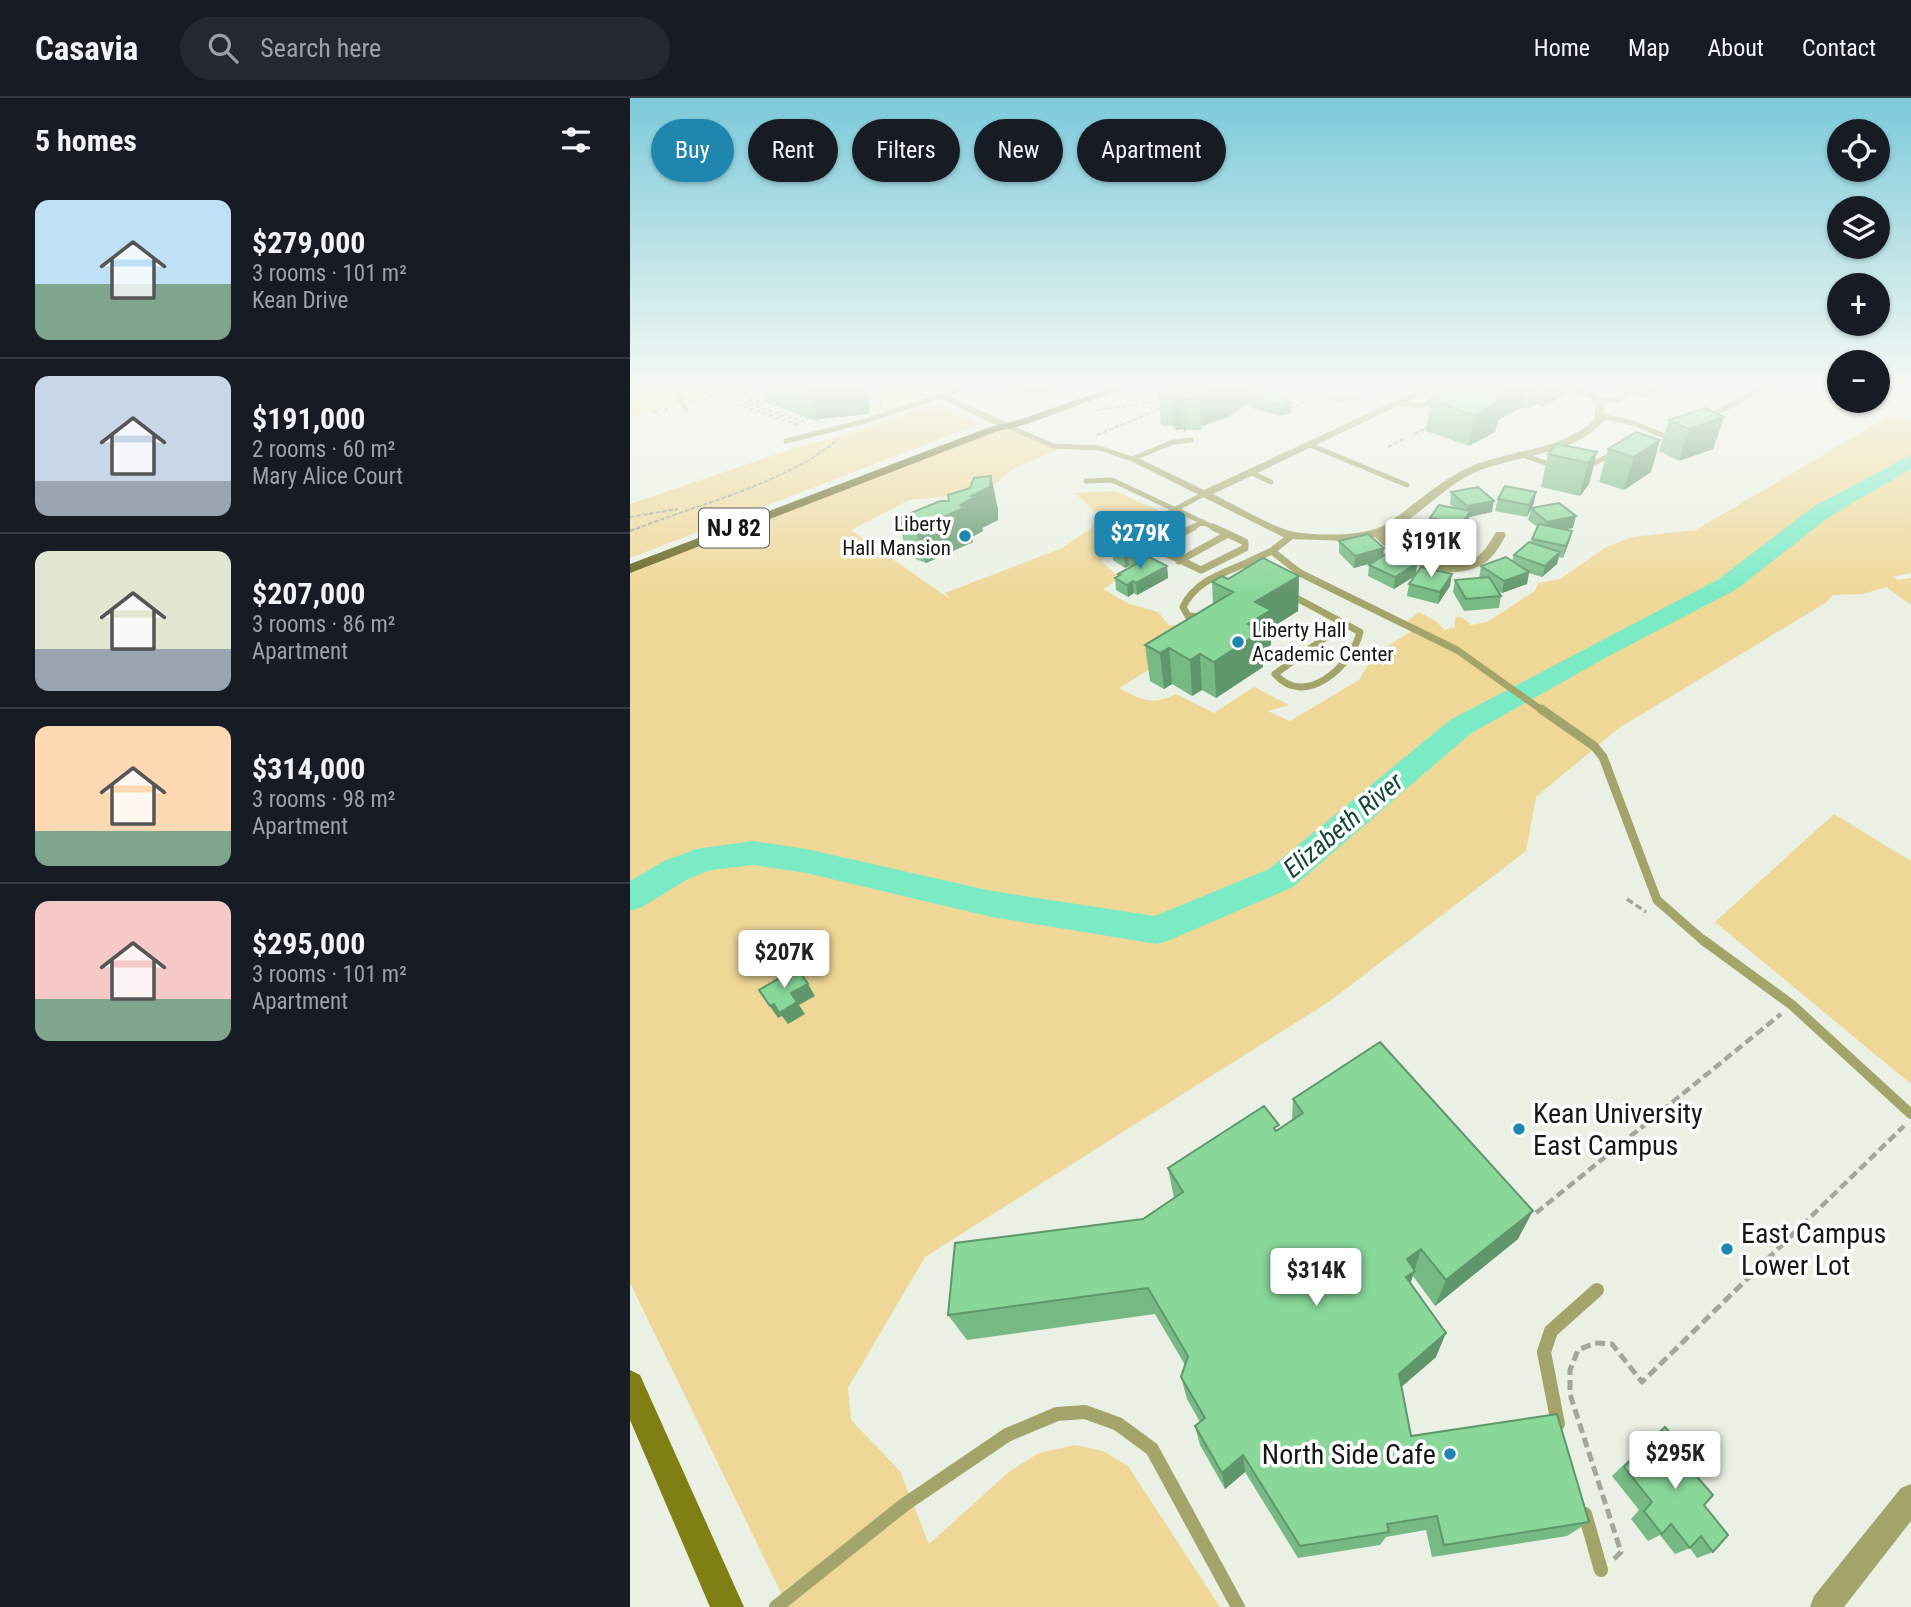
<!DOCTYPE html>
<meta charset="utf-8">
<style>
:root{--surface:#171b24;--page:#242831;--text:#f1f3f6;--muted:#9ea1a6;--line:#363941;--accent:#1f86af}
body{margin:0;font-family:"Roboto Condensed",sans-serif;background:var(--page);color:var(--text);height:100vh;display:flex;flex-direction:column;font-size:26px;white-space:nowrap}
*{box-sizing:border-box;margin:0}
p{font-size:23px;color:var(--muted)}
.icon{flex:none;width:38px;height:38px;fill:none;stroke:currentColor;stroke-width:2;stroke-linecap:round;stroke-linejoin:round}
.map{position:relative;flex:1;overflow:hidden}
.sheet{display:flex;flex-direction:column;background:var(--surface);width:630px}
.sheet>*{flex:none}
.top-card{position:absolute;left:21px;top:21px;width:665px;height:63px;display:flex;gap:14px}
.fabs{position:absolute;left:1197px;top:21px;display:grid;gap:14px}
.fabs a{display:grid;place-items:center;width:63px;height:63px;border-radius:50%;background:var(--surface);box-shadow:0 2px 5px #0004;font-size:35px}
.price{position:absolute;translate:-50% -60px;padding:0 16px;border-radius:7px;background:#fff;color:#222;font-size:23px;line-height:46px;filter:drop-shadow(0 2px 4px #0008)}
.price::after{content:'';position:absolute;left:50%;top:42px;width:21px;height:16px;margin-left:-10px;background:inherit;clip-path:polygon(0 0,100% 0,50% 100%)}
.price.active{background:var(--accent);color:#fff}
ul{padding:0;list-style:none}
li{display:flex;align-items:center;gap:21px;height:175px;padding:0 35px}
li+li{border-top:2px solid var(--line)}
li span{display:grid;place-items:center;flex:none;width:196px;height:140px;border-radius:14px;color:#555}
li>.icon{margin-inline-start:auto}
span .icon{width:84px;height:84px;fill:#fffc;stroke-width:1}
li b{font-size:30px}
h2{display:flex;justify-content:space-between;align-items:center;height:84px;padding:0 35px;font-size:30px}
.tag{padding:0 24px;border-radius:32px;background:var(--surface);box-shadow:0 2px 5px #0004;font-size:24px;line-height:63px}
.tag.active{background:var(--accent);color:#fff}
header{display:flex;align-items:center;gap:42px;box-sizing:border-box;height:98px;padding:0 35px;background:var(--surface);border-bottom:2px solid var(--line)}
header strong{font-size:33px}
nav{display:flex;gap:38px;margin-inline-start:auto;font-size:24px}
.search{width:490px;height:63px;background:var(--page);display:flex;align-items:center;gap:18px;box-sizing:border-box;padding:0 24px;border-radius:38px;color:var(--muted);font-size:26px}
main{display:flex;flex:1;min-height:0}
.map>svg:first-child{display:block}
.green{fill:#efd797}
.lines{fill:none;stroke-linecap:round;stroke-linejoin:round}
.river{fill:#7bebc6;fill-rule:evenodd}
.path-far4{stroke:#a2a79e;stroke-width:2;stroke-dasharray:4.5 2;stroke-linecap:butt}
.path-far3{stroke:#a2a79e;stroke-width:2.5;stroke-dasharray:5 2.5;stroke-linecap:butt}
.path-far2{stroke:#a2a79e;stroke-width:3.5;stroke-dasharray:7 3.5;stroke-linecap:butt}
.path-far1{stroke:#a2a79e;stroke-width:4.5;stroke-dasharray:9 4.5;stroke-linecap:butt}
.path{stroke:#a2a79e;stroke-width:5;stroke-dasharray:10 5;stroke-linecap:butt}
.service-far4{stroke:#a3a469;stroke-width:5}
.service-far3{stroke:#a3a469;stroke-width:7}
.service-far2{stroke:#a3a469;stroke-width:9}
.service-far1{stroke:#a3a469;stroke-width:10}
.service{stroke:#a3a469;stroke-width:14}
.minor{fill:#a3a469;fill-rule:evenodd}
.secondary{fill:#7f7f14;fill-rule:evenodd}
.primary{fill:#63631e;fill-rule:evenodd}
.wall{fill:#76b984}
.shaded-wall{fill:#60966b}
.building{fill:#89d799;stroke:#60966b;stroke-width:2}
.poi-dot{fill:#1f86af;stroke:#fff;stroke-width:2.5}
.labels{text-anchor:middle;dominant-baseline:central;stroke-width:7;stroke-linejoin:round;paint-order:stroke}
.far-poi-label{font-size:21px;fill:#161814;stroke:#fff;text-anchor:end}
.shield{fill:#fff;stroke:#5c5d5a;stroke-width:2}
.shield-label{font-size:23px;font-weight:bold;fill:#161814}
.water-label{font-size:26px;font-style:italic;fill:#164738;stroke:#fff}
.near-poi-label{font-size:28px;fill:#161814;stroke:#fff;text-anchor:start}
</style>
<header>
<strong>Casavia</strong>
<div class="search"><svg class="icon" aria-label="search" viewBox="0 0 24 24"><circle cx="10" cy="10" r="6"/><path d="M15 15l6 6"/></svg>Search here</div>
<nav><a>Home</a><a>Map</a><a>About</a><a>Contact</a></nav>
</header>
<main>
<section class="sheet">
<h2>5 homes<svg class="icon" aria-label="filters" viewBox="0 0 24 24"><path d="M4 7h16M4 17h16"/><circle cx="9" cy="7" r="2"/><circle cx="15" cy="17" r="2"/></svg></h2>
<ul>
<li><span style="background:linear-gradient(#bfe0f5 60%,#7fa58c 0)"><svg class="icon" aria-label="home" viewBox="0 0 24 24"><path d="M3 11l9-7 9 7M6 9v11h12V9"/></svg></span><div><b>$279,000</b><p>3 rooms · 101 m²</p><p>Kean Drive</p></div></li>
<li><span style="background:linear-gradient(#c9d6e8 75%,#9aa5b1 0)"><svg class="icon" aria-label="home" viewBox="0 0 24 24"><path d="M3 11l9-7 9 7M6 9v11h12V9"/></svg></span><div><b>$191,000</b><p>2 rooms · 60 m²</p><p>Mary Alice Court</p></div></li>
<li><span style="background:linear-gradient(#dfe7d0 70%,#9aa5b1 0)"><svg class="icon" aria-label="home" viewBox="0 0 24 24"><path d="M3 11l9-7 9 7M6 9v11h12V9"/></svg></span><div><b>$207,000</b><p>3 rooms · 86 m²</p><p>Apartment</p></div></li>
<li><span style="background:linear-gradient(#ffd9b3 75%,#7fa58c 0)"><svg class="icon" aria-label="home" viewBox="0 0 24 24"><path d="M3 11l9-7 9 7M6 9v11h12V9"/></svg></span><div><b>$314,000</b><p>3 rooms · 98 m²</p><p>Apartment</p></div></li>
<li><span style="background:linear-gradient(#f6c9c9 70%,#7fa58c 0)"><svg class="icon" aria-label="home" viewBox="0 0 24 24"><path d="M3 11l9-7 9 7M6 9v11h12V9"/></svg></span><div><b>$295,000</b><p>3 rooms · 101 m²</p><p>Apartment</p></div></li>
</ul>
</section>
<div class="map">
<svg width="1281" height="1509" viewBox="0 0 1281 1509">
<rect width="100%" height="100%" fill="#eaf1e4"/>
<path class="green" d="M0 287H127L121 289 123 292 119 297 125 300 122 301 98 295 0 319Z
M280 287H300V290L306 292 298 298 282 299 286 301 268 303 272 306C261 315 251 313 237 313L239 307 259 304 243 301 239 304 230 298 262 289H282Z
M298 308H312L349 326 0 460V406L162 351 214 337Z
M1259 318 1281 322V475L1263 479 1268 482 1281 480V507L1256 489 1233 496 1203 497 1197 504 989 630 906 699 896 753 700 903 295 1159 218 1290 221 1322 270 1373 299 1446 380 1373 409 1355 445 1347 473 1353 498 1368 590 1509H158L0 1185V471L374 327 434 349 383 371 354 395 279 402 221 432 320 501 315 495 432 450 473 422 445 395 485 393 528 412 496 430 494 437 502 449 470 462 490 480 473 491 497 505 528 514 539 527 571 528 576 537 489 590C513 602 520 608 546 596L584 615 624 589 659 607 638 613 660 623 729 582 744 556 784 532 774 526 789 514 806 523 814 532 825 529V520C833 517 835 522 841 527L857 524 905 493 908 485 930 481 976 449 1002 439 1066 432Z
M1204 716 1281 763V986L1085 824Z"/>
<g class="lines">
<path class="river" d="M1281 357V371L1199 419 1107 491 977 559 840 636 663 789 540 842 527 846 362 819 176 775 123 767 81 772 58 781 12 809 0 813V783L34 763 66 751 123 743 176 751 362 793 525 818 639 771 820 622 1089 481 1183 409Z"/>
<path class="path-far4" d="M79 287 90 292
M677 287C697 311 734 303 757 287
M253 290 293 287
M249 296 288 292
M84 298 90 303
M80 299C91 288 104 287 117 293L111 298
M74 301 80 305
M64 303 130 287
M96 303 110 298
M126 304 138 303
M251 307 249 291 253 290V287
M107 308 122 302
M35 310 40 316
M114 310 127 304
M659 310 668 308 673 303
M120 312 134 306
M466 312 531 303
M24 313 30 318
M126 314 140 309
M132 316 146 311
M139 318 152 313
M145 321 159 315
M152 323 165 317
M158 325 171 319
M164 327 178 321
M784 336 800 328
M467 337 534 309
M758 349 776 340
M0 419 48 411
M6 431C68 406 158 385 208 341"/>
<path class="path-far3" d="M0 433 10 429"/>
<path class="path-far2" d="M997 801 1016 814"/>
<path class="path-far1" d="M906 1115 1151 916
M1162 1137 1274 1028"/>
<path class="path" d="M984 1461 991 1454 940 1296V1272L948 1252 965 1245 982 1246 1012 1284 1164 1135"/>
<path class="service-far4" d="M42 287 56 312
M367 287 405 293 443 287
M969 304 990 301 998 295
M768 305 791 308 810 300
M971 318 1003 325 1034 338
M374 327 424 348 469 350 502 361 543 344 561 342
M156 343 232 324 344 287
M680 347 777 387
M889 356 928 369
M952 371 983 356
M620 374 641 384
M456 383 482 382 546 412
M547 412 587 431
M508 431 576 395
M560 431 573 424"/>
<path class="service-far3" d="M511 429 505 434 509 442 571 472 615 450V444L583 429
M524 450 564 429
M642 453 670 475 827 552 913 613
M549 463 598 436
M627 474 614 466 642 453 661 438
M659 496 730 534C722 568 675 611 645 576L714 526
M573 519 558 518 553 509C565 484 590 476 614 466"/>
<path class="service-far2" d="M911 611 964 648 973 659 1027 802 1075 844"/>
<path class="service-far1" d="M1073 842 1162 907 1281 1016"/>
<path class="service" d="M928 1326 914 1254 921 1233 967 1192
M955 1416 971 1472
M146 1509 274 1407 377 1337 427 1316 455 1314 488 1326 522 1351 608 1509"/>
<path class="minor" d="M800 287H812L583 396C602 405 647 432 665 434 689 438 738 439 758 425 786 406 811 381 842 368 881 352 934 352 965 321V306L961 301 930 287C942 287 967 291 973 304 976 309 975 316 975 322 946 356 890 357 850 372 814 387 790 419 755 436 777 459 814 477 845 460 855 454 860 444 866 434H874L876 437C871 446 865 457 856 464 821 488 770 466 745 439L722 443 657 441 497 361 506 359 574 392Z
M1133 287H1145L1067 328 1058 326Z
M1267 287H1281V292L1268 289Z
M312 295 378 325 379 327 370 329 309 300 307 298Z
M1281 1386V1423L1214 1509H1180L1184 1498 1271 1390Z"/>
<path class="secondary" d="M0 1272 10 1277 114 1509H80L0 1322Z"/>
<path class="primary" d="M489 287H503L397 326 365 334 0 475V466L357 330 389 322Z"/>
</g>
<path class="wall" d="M130 287H239L240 290 238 291 240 297 239 316 189 321V324L137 305Z
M820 287H937L935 296 913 309 906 306 898 311 892 309 868 322 865 334 839 348 796 333 800 302 802 301 803 295Z
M970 287H1035L1013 300Z
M626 290 661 315 651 318 621 310V307L618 306 598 319 572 328 571 332H556L554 335 553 331 545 332 542 328H531L529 297Z
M1094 319 1083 351 1049 363 1029 353 1039 322Z
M1030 342 1021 374 994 392 969 384 978 351Z
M967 354 959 386 950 398 911 389 918 356Z
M821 394 862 414 839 419 838 424 833 434 830 458 796 455 800 420 824 410 820 406Z
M868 401 904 405 901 410 943 430 935 431 942 433 939 444 933 460 929 459 927 466 912 479 899 475 897 486 872 495 868 493 871 498 869 510 834 513 823 494 825 482 849 480 851 468 882 463 884 457 901 444 907 429 898 422 901 411 897 419 865 413Z
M368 411V422L352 430 353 433 342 439 343 444 296 465 278 458 268 423Z
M709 443 753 458 786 476 820 488 808 506 777 498 779 486 785 478 764 491 738 478 739 467 741 465 724 470 709 455Z
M482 450 521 451 522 460 537 468 538 480 507 497 504 495 498 499 486 492 485 480 488 479V476L501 469 499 468 495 470 483 462Z
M669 478 668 513 641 530V547L632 553 633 569 586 600 572 592 562 598 542 586 534 591 520 583 515 547 583 506 582 484 598 481Z
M663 1001 888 1141 805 1208 783 1178 780 1186 806 1259 771 1289 781 1338 959 1424 937 1438 802 1459 796 1432 756 1439 750 1447 668 1460 615 1374 595 1391 570 1347 565 1328 570 1324 557 1301 551 1279 555 1267 525 1216 337 1242 318 1217 513 1121 544 1100 538 1070 649 1032 662 1022Z
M1035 1329 1062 1373 1074 1407 1083 1454 1067 1460 1060 1450 1045 1456 1030 1437 1018 1443 1001 1421 1009 1412 982 1378 1022 1339Z"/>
<path class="shaded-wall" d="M239 287 240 290 238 291 240 297 239 316 189 321V324L178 293 164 288Z
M600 287H625V301L624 297 617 296 618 306 598 319 572 328 571 332 570 297Z
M883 287H897L892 309 868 322 865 334 839 348 844 317 867 295Z
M903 287H910L906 306 898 311Z
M917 287H937L935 296 913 309Z
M1017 287H1035L1013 300Z
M550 300 553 331 545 332 543 301Z
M554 301 556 332 554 335 552 304Z
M661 304V315L651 318V307Z
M1094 319 1083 351 1049 363 1059 331Z
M1030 342 1021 374 994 392 1004 359Z
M967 354 959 386 950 398 958 365Z
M361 378 368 411V422L352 430 353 433 342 439 343 444 296 465 285 431 330 407Z
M906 394 904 405 897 419 899 407Z
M864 403 862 414 839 419 838 424 830 438 837 408Z
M946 418 943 430 914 435 917 424Z
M942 433 939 444 933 460 936 448Z
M754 450 753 462 724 470 725 458Z
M521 451 522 463 506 471 505 460Z
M930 454 927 466 912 479 915 468Z
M498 456 499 468 495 470 494 458Z
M787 465 786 477 764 491 765 479Z
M537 468 538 480 507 497 506 485Z
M899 474 897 486 872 495 874 483Z
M822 476 820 488 808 506 810 494Z
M669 478 668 513 641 530V547L632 553 633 569 586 600 584 564 618 526 625 504Z
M503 483 504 495 498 499 497 487Z
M539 550 542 586 534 591 530 555Z
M570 556 572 592 562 598 560 562Z
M178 886 185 898 169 907 175 916 158 926 152 918 148 920 140 908Z
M903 1113 888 1141 805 1208 816 1182Z
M791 1151 776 1199 768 1205 777 1161Z
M816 1235 806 1259 761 1298 769 1276Z
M613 1357 615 1374 595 1391 592 1375Z"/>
<path class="building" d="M160 287H220L179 291 178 293Z
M532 287H600L570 297 569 301H554L552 304 550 300 543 301 540 297H529Z
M820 287H883L867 295 873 297 865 301 871 303 844 317 800 302 809 297 803 295Z
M626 290 642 294 661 304 651 307 621 300 624 297 617 296Z
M1075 310 1094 319 1059 331 1039 322Z
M1006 334 1030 342 1004 359 978 351Z
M927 346 967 354 958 365 918 356Z
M361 378 360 389 341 398 344 399 330 407 334 410 285 431 268 423 269 420 310 403H319L318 397 340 390 344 380Z
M875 388 906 394 899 407 868 401Z
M848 389 864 403 837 408 821 394Z
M929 405 946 418 917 424 901 410Z
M809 407 840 413 832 426 800 420Z
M909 426 942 433 936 448 902 441Z
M799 427 833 430 832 446 798 443Z
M738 436 754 450 725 458 709 443Z
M496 442 521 451 505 460 498 456 494 458 482 450Z
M899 444 930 454 915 468 884 457Z
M761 453 787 465 765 479 739 467Z
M519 459 537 468 506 485 503 483 497 487 485 480 490 477 488 476Z
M876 459 899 474 874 483 851 468Z
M633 460 669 478 625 504 641 512 618 526 632 533 584 564 570 556 560 562 539 550 530 555 515 547 603 494 582 484 592 478 598 481Z
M791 469 822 476 810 494 779 486Z
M859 479 871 498 836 501 825 482Z
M167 870 178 886 161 895 167 904 149 915 144 906 140 908 129 892Z
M750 944 903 1113 816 1182 791 1151 777 1161 785 1173 776 1179 816 1235 769 1276 781 1338 927 1316 959 1424 814 1447 807 1418 757 1426 759 1434 670 1448 613 1357 592 1375 565 1328 575 1320 551 1279 558 1258 518 1190 318 1217 325 1145 513 1121 553 1094 538 1070 634 1008 649 1027 644 1030 646 1033 673 1015 663 1001Z
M1035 1329 1067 1368 1062 1373 1083 1397 1074 1407 1098 1437 1083 1454 1071 1438 1060 1450 1041 1426 1032 1436 1014 1413 1022 1404 994 1369Z"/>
<linearGradient id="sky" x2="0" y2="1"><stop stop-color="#7ccada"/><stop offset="0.58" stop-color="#f6f9f3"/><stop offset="1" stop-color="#f6f9f3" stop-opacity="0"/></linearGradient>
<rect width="1281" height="498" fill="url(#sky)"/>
<g class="poi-dot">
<circle cx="335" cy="438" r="7"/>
<circle cx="608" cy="544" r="7"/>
<circle cx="889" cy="1031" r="7"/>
<circle cx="1097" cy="1151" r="7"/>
<circle cx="820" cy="1356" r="7"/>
</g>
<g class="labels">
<g class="far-poi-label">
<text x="321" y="426">Liberty<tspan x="321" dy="24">Hall Mansion</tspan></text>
<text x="622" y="532" text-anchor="start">Liberty Hall<tspan x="622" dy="24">Academic Center</tspan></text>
</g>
<rect class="shield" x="69" y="410.5" width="70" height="39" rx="5"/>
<g class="shield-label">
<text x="104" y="430">NJ 82</text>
</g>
<g class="water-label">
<text transform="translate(713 727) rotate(-40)">Elizabeth River</text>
</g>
<g class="near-poi-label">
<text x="903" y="1015">Kean University<tspan x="903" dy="32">East Campus</tspan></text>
<text x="1111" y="1135">East Campus<tspan x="1111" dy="32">Lower Lot</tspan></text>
<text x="806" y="1356" text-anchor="end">North Side Cafe</text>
</g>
</g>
</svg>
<div class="fabs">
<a><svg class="icon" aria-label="locate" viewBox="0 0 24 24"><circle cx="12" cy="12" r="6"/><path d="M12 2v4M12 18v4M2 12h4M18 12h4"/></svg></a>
<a><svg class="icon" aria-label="layers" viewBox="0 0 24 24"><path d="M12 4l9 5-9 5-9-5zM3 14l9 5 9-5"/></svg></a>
<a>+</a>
<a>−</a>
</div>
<b class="price active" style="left:510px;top:473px">$279K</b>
<b class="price" style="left:801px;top:481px">$191K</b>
<b class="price" style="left:154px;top:892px">$207K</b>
<b class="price" style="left:686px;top:1210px">$314K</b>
<b class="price" style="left:1045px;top:1393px">$295K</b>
<div class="top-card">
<a class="tag active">Buy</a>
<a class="tag">Rent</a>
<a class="tag">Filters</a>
<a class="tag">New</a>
<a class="tag">Apartment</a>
</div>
</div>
</main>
